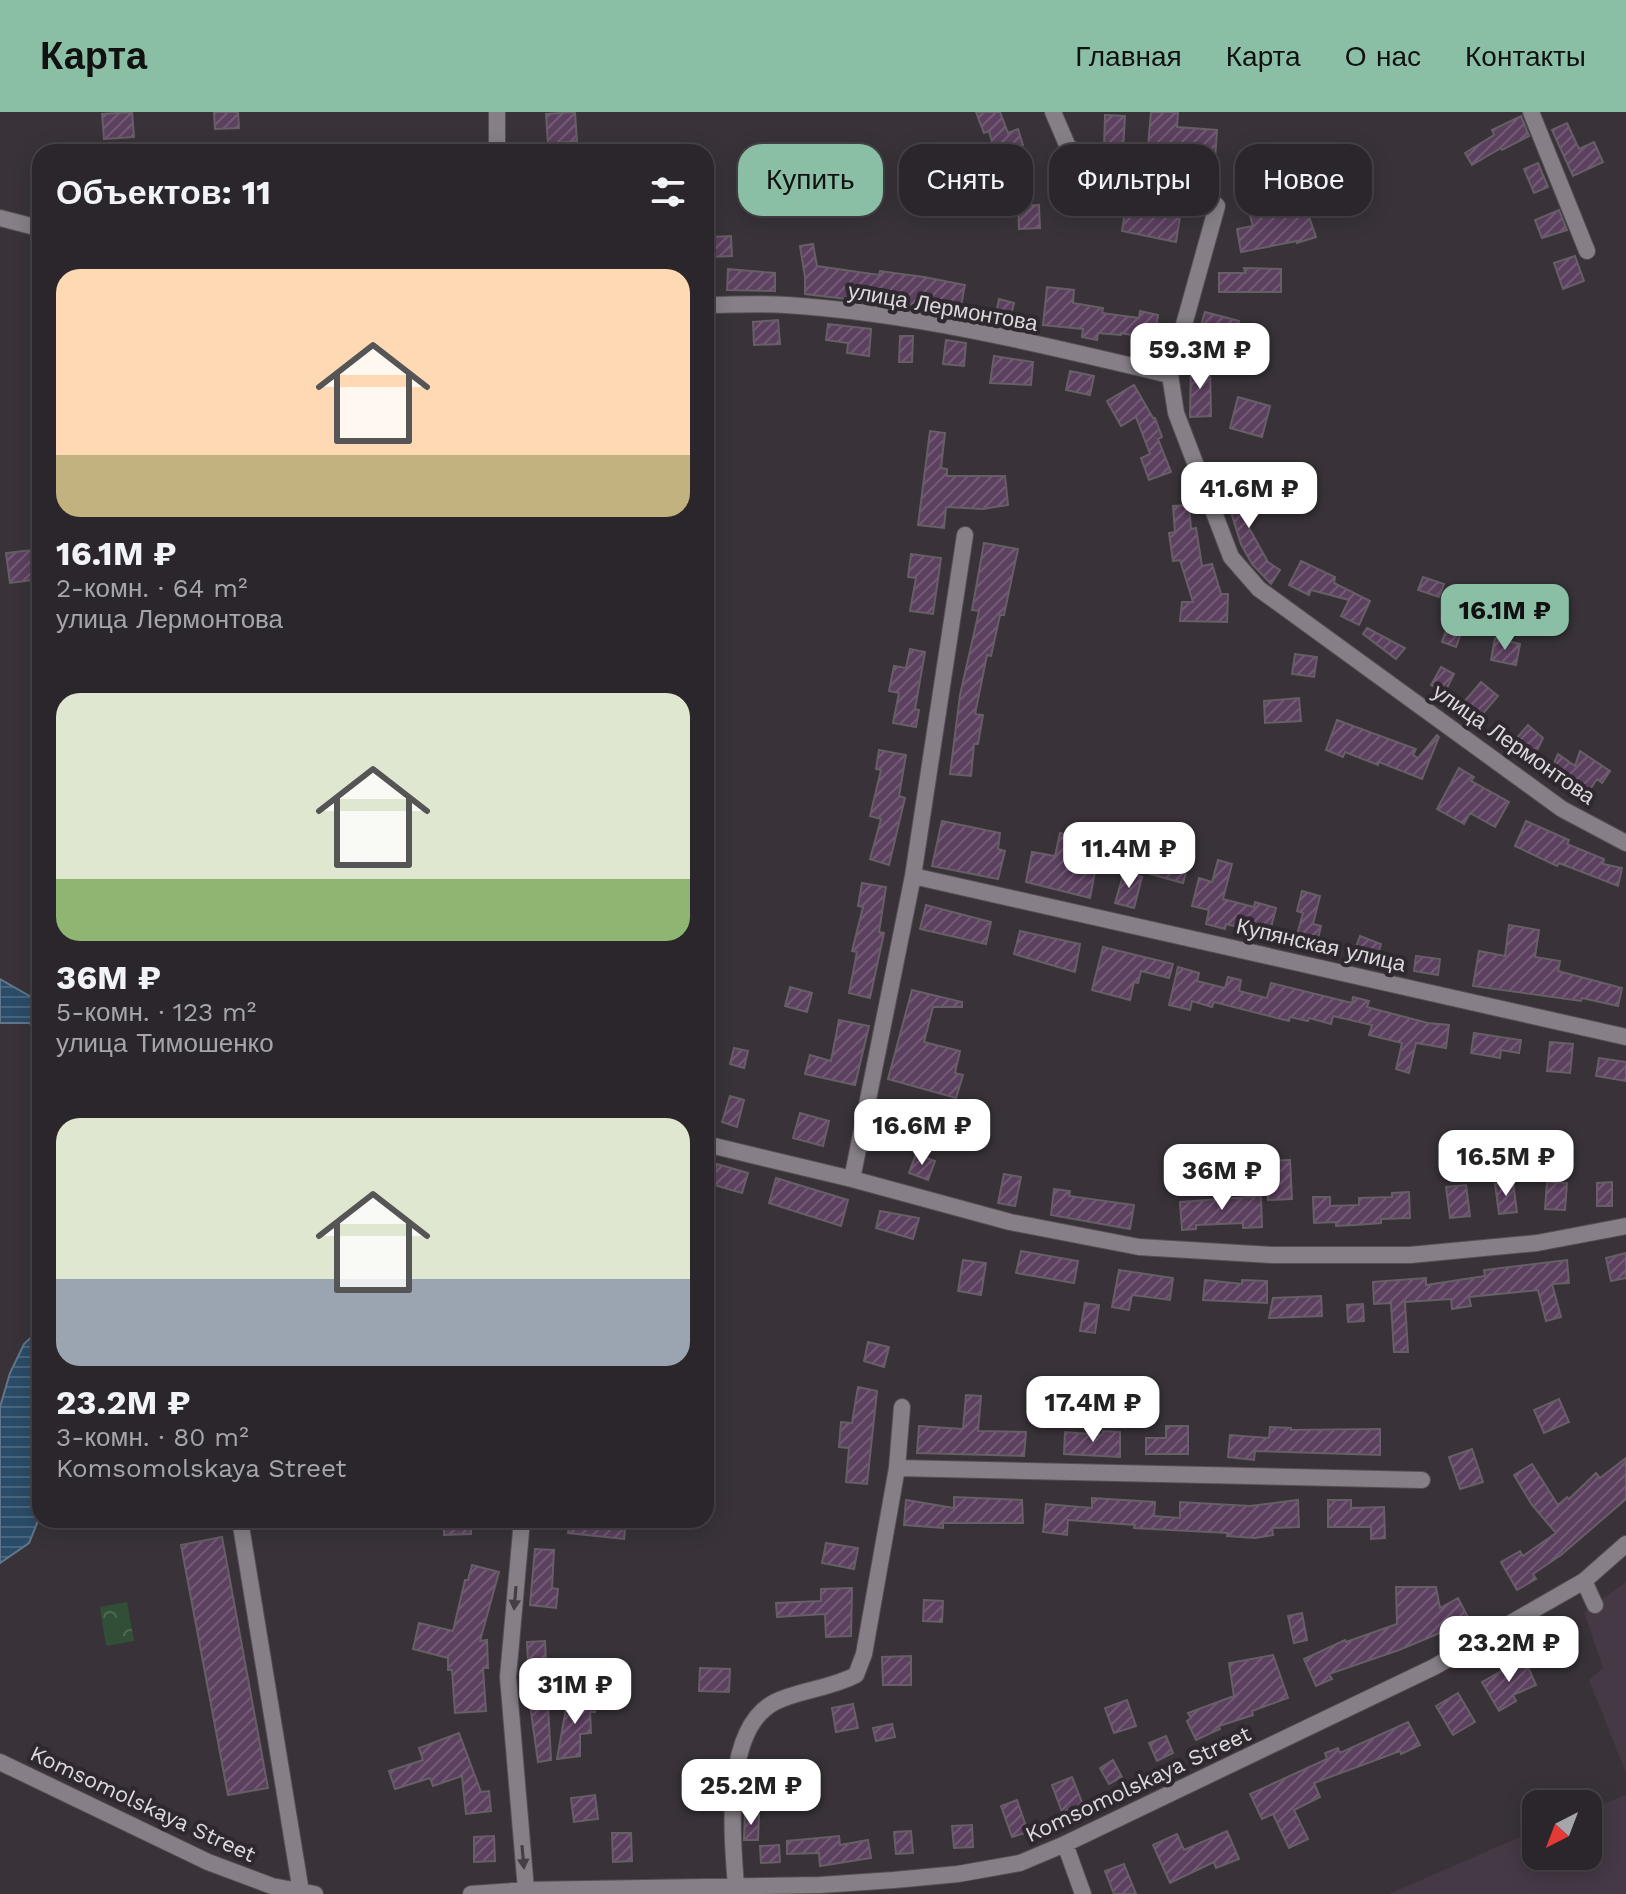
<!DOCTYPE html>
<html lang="ru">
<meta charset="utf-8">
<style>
:root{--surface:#2b262b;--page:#332e33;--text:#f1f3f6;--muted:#a6a5a9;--line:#474347;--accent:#8abfa5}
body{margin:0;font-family:"Work Sans",sans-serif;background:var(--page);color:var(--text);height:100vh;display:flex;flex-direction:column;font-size:30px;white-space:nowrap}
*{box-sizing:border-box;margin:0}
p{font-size:26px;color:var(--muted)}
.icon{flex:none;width:44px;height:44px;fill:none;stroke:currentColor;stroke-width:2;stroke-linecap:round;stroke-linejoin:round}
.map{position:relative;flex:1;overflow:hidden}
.drawer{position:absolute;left:32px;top:32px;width:682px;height:1384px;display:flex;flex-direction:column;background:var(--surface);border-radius:24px;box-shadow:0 4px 20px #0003,0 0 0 2px var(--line)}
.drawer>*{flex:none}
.top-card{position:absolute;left:738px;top:32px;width:760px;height:72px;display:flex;gap:16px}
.needle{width:52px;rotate:222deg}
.controls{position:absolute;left:1522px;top:1678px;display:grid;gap:16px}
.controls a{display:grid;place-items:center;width:80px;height:80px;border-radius:16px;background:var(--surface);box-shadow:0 4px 20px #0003,0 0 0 2px var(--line);font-size:40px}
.price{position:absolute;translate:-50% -68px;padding:0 18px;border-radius:16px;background:#fff;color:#222;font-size:26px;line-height:52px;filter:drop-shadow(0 2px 4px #0008)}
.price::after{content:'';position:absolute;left:50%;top:48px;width:24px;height:18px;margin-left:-12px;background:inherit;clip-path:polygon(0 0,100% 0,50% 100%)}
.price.active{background:var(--accent);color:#111}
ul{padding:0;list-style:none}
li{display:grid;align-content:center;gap:16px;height:424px;padding:0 24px}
li span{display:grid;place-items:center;height:248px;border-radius:24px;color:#555}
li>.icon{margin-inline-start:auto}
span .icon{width:144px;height:144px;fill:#fffc;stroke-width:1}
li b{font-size:34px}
h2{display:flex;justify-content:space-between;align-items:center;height:96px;padding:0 24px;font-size:34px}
.chip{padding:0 28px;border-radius:24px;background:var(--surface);box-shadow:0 4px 20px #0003,0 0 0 2px var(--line);font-size:28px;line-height:72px}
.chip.active{background:var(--accent);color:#111}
header{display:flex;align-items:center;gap:48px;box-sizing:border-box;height:112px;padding:0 40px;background:var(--accent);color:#111}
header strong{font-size:38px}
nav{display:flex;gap:44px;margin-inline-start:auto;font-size:28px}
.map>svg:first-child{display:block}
.built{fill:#443945}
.park{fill:url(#park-crowns)}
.water{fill:url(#water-rules);stroke:#60768b;stroke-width:2}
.building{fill:url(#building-hatch);stroke:#665f66;stroke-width:2}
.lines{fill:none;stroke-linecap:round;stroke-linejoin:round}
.minor-casing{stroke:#554f55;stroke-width:18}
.minor{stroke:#867f87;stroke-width:16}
.oneway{fill:#453e45}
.labels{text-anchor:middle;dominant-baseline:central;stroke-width:8;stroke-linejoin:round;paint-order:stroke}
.street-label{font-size:22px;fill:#dcd8dc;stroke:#2f292f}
</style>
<header>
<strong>Карта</strong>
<nav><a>Главная</a><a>Карта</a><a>О нас</a><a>Контакты</a></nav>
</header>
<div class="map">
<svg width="1626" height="1782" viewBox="0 0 1626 1782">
<defs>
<pattern id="park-crowns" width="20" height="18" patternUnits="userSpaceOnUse" patternTransform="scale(2)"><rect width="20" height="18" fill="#314f36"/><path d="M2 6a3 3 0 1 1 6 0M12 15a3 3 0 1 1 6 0" fill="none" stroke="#4e6852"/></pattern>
<pattern id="water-rules" width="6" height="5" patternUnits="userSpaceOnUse" patternTransform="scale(2)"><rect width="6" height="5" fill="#2b4c68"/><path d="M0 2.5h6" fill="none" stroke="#49657d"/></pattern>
<pattern id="building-hatch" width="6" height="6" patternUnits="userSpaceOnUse" patternTransform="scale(2)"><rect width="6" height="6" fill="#5c405f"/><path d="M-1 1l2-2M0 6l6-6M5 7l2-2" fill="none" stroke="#735b75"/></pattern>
</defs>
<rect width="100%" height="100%" fill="#393339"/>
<path class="built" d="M1626 1470V1661L1589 1568 1603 1556 1584 1500Z
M1626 1683V1782H1389L1536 1718V1744H1588V1698Z"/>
<path class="park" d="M127 1490 134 1529 106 1534 100 1495Z"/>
<path class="water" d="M0 867 40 890V917L29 911H0Z
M40 1217V1404L29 1431 0 1451V1295L10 1261 24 1232Z"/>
<path class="building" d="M132 0 134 25 104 27 102 2Z
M214 0H238L239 16 215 17Z
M575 0 577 29 548 32 546 2Z
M976 0H1000L1008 21 1018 17 1023 33 995 41 989 19 984 21Z
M1151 0H1178L1177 15 1217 18 1215 49 1147 46Z
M1105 3 1125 4 1123 38 1104 37Z
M1521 4 1529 24 1502 38 1501 36 1472 53 1465 41 1494 23 1492 18Z
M1567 11 1579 37 1594 30 1603 50 1573 64 1552 18Z
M1302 34 1316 50 1300 65 1286 48Z
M1000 46 1009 68 985 77 977 54Z
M1538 51 1548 75 1534 81 1524 57Z
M1275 77 1282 104 1306 96 1316 125 1297 131V129L1241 140 1237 117 1253 114 1245 86Z
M1039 93 1040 116 1019 117 1018 94Z
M1559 98 1567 118 1542 126 1535 108Z
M1125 99 1180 105 1176 130 1122 119Z
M731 124 732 144 710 145V125Z
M813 132 817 154 879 163 880 159 924 165 965 173 959 204 856 184 855 188 805 182V165L800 134Z
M1575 144 1584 169 1563 177 1554 151Z
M1244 156 1281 157V180H1219V161H1245Z
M728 157 775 161V179L727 178Z
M1047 175 1074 178 1073 191 1103 196 1102 201 1139 206 1140 199 1158 203 1154 227 1121 221V223L1098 221 1097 228 1082 225 1083 217 1043 213Z
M999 187 1014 191 1008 215 994 211Z
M1205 200 1239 209 1234 226 1200 216Z
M778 208 780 232 754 233 753 210Z
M828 212 871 217 869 244 847 241 848 231 826 228Z
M900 224H913L912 250H899Z
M946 228 966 231 964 254 943 252Z
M994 244 1033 250 1031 273 990 271Z
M1191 251 1210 253 1211 304 1190 305Z
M1070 259 1094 264 1090 283 1066 278Z
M1134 273 1153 306H1155L1162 325 1158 327 1171 360 1149 368 1141 346 1150 342 1136 305 1121 314 1107 289Z
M1238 285 1270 294 1262 325 1230 316Z
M930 319 945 321 941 356 947 357V364H1005L1008 393 983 397 946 395 944 416 918 413Z
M1248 373 1258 402 1244 407 1268 450 1280 458 1271 472 1252 452 1241 432 1225 381Z
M1189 393 1191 417 1196 416 1202 454 1212 452 1221 482H1228L1227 510 1180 509 1182 490H1193L1180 448 1173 449 1169 421 1175 420 1173 394Z
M984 431 1018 437 1004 503H1000L991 544 987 543 975 602 983 603 978 632H974L971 664 950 662 960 583 979 499 972 498Z
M40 437V467L10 471 6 441Z
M911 442 941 446 933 502 910 499 916 466 908 465Z
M1301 449 1335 465 1334 471 1370 489 1359 513 1341 504 1349 488 1311 478 1309 483 1289 473Z
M1423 465 1444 472 1439 485 1418 478Z
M1450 507 1464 513 1456 535 1442 530Z
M1367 516 1405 536 1396 547 1363 522Z
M1495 526 1520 532 1516 553 1491 548Z
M910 537 925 540 915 597 919 598 916 615 893 611 899 581 889 579 894 554 906 556Z
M1295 542 1317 545 1314 565 1292 562Z
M1441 555 1454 562 1445 580 1431 573Z
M1481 570 1498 584 1475 611 1458 597Z
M1299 586 1301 609 1265 611 1264 589Z
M1337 608 1416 637 1413 643 1418 646 1437 623 1439 625 1422 667 1379 650 1378 653 1345 640 1343 645 1326 638Z
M1528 613 1543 626 1535 643 1516 627Z
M879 638 906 643 899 684 905 686 889 753 870 747 881 707 870 704 881 658 876 657Z
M1580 639 1610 659 1602 671 1597 667 1585 685 1549 662 1558 642 1575 654Z
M1459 656 1474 665 1471 669 1509 690 1495 715 1470 701 1464 712 1437 697Z
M942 709 1000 721 998 737 1005 739 998 767 932 754Z
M1526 709 1569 728 1567 732 1604 747 1603 752 1622 756 1618 774 1559 751 1557 754 1515 734Z
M1060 721 1099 730 1102 722 1114 726 1106 751 1097 749 1090 786 1026 770 1032 740 1055 744Z
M1154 745 1188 753 1183 771 1150 762Z
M1218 748 1232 752 1223 787 1254 795 1255 790 1276 796 1269 823 1226 812 1225 817 1206 812 1209 798 1192 794 1199 766 1212 770Z
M1124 760 1142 765 1134 796 1115 791Z
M862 771 886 775 879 820 884 821 870 886 849 881 857 840 852 839 863 795 858 794Z
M1302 779 1320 784 1313 812 1321 814 1316 835 1295 830 1303 801 1297 799Z
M926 793 991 810 986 832 920 817Z
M1509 813 1539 818 1535 845 1560 849 1558 859 1622 876 1618 894 1582 886 1581 889 1473 874 1479 839 1505 844Z
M1020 819 1080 832 1075 860 1014 842Z
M1360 824 1381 832 1374 853 1352 846Z
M1103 835 1173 852 1169 866 1141 859 1138 871 1134 870 1130 888 1092 878Z
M1416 844 1440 847 1438 863 1414 859Z
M1178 855 1199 861 1197 869 1225 876 1228 865 1241 868 1239 879 1267 886 1271 871 1352 891 1353 885 1369 889 1367 895 1428 911 1449 913 1446 936 1416 931 1409 961 1396 957 1402 931 1369 923 1372 913 1333 904 1331 912 1309 906 1308 909 1290 905 1289 909 1214 890 1212 895 1192 889 1190 898 1169 893Z
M790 875 812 881 807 900 785 894Z
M912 878 962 890V895H933L924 930 960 939 955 961 963 963 956 986 888 967Z
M839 908 869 914 855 973 805 962 810 943 831 949Z
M1474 921 1521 928 1519 941 1501 938 1500 946 1471 941Z
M1550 930 1573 932 1570 961 1547 959Z
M734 936 748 939 744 956 730 952Z
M1599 946 1626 950V969L1596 964Z
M730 984 744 988 737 1015 722 1010Z
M800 1001 829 1009 823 1034 793 1026Z
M916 1042 935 1049 928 1068 909 1061Z
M1290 1048 1292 1087 1268 1088 1266 1049Z
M717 1052 748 1061 742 1081 711 1072Z
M1004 1062 1021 1065 1015 1094 998 1091Z
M776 1066 848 1088 841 1114 769 1091Z
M1513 1070 1517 1100 1499 1102 1495 1072Z
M1547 1070 1567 1071 1565 1098 1545 1097Z
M1612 1070V1094H1597V1071Z
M1466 1073 1470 1104 1450 1106 1446 1075Z
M1054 1077 1070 1079 1069 1084 1134 1093 1130 1117 1051 1103Z
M1409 1080 1410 1106 1381 1107V1111L1355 1113 1336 1114V1110L1314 1111 1313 1085H1330V1094L1359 1093V1086L1392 1085V1081Z
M1261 1084 1262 1115 1243 1116V1111L1196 1113V1117L1182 1118 1180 1090Z
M880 1099 919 1106 913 1127 876 1116Z
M1021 1139 1078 1149 1074 1171 1016 1161Z
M1626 1141V1166L1611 1169 1606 1146Z
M963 1148 986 1151 981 1183 958 1179Z
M1567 1148 1569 1171 1552 1172 1561 1205 1546 1209 1538 1178 1469 1185 1471 1194 1452 1197 1451 1187 1405 1190 1408 1240H1394L1391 1191 1374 1192 1373 1170 1426 1166V1173L1485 1164 1484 1158Z
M1119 1158 1173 1166 1170 1188 1132 1183 1129 1198 1112 1195Z
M1205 1168 1242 1172V1168L1267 1169V1191L1203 1188Z
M1321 1184 1322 1204 1269 1206 1273 1186Z
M1085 1191 1099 1193 1095 1221 1080 1219Z
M1363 1192 1364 1209 1348 1210 1347 1193Z
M868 1230 889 1235 884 1255 864 1249Z
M858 1275 877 1279 867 1372 846 1370 849 1336 839 1335 841 1310 852 1311Z
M966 1283 981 1284 978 1319 1026 1320 1024 1344 917 1341 919 1314 963 1317Z
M1559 1287 1569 1310 1544 1321 1534 1298Z
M1166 1314H1188V1342H1146V1326H1166Z
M1270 1315 1291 1316V1318L1380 1317V1343L1255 1339 1254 1348 1228 1345 1230 1323 1269 1326Z
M1103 1319 1120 1320V1345L1064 1342 1065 1320 1102 1323Z
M1472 1337 1483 1370 1460 1377 1449 1345Z
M1626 1346V1387L1561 1443 1533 1462 1536 1467 1517 1478 1501 1450 1520 1439 1523 1444 1556 1421 1532 1393 1514 1363 1532 1352 1558 1393 1567 1385 1569 1387 1596 1361 1600 1366Z
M954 1385 1022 1388 1023 1411H943V1416L904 1413 906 1388 954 1396Z
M1092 1386 1155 1390 1154 1404 1180 1406V1390L1250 1394 1298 1388 1299 1415 1272 1416 1273 1423 1255 1426 1227 1424 1228 1421 1134 1416 1135 1413 1068 1408 1067 1423 1043 1420 1046 1392 1092 1396Z
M1328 1388H1351V1396L1384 1395 1385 1426 1371 1427V1415H1328Z
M444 1408H471V1422L444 1423Z
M570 1408H626L624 1427 568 1421Z
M222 1425 268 1676 228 1683 181 1433Z
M826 1431 858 1436 854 1457 822 1451Z
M535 1437 554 1438 552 1476 558 1477 556 1496 530 1493Z
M472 1453 499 1460 480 1529 487 1528 488 1556H483L486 1599 455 1601 452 1558H448V1546L413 1537 419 1511 453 1519 465 1468H468Z
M1396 1475H1436L1440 1496 1458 1486 1468 1505 1442 1520 1399 1538 1329 1562 1332 1567 1316 1574 1304 1547 1345 1528 1346 1530 1397 1512Z
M852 1476 851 1524 826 1525 825 1502 777 1505 776 1491 821 1489V1477Z
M924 1488 943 1489 942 1510 923 1509Z
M1302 1501 1307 1528 1294 1531 1288 1504Z
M545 1529 546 1549 528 1550 527 1530Z
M1273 1543 1288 1586 1252 1599 1253 1603 1219 1614 1220 1617 1196 1628 1187 1609 1191 1606 1188 1601 1234 1584 1229 1551Z
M911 1544V1573H883L882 1545Z
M1524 1546 1536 1573 1513 1583 1516 1589 1499 1599 1482 1570Z
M700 1556 730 1557 729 1580 699 1579Z
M547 1575 551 1648 538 1650 528 1578Z
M1458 1581 1475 1610 1453 1623 1436 1594Z
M568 1585 595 1586V1600H590L591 1621 580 1622V1644L557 1647Z
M1127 1588 1136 1614 1114 1621 1105 1596Z
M853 1592 858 1616 836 1620 832 1596Z
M1408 1610 1420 1633 1401 1642 1400 1639 1314 1671 1320 1685 1294 1698 1308 1727 1289 1736 1273 1702 1262 1707 1250 1682 1327 1647 1325 1641 1338 1636 1340 1641Z
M892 1612 895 1625 876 1629 873 1616Z
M459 1621 481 1680 489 1679 491 1699 466 1702 462 1664 433 1674 430 1666 395 1677 389 1659 423 1648 419 1636Z
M1166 1624 1173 1641 1157 1649 1149 1631Z
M1113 1648 1122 1665 1109 1672 1100 1656Z
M1072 1665 1083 1693 1062 1700 1052 1673Z
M595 1683 598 1707 574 1710 571 1686Z
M1017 1688 1028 1720 1012 1725 1001 1694Z
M745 1702 759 1703 758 1728H744Z
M972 1713 973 1735 954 1736 952 1714Z
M911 1719 913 1741 896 1742 894 1720Z
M1227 1719 1239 1747 1216 1756 1214 1750 1170 1771 1153 1733 1177 1722 1184 1738Z
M612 1721H631L632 1749 613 1750Z
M494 1724 495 1749 474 1750V1725Z
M839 1724 840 1733 868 1728 871 1746 820 1754 819 1741 787 1742V1729Z
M779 1733 780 1750 761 1751 760 1734Z
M1124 1752 1136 1782H1114L1105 1759Z"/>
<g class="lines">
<defs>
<path id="minor" d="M497 0V40
M1053 0 1068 35 1092 48 1177 71 1203 80 1217 94 1170 263 1176 301 1231 445 1259 477 1562 697 1626 731
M1531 0 1587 139
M0 106 31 114 40 113
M706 193C732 193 759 191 786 193 915 201 1044 233 1170 263
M913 764 1626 925
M706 1032 852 1067 1010 1110 1139 1135 1272 1143H1410L1537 1131 1626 1114
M852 1067 913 764 965 423
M897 1356 902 1295
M240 1408 301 1780
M522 1408 508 1565 526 1778
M1584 1469 1595 1493
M0 1650 208 1750 272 1774 315 1782
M1065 1732 1083 1782
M736 1774C732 1725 722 1617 775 1590 799 1578 829 1577 856 1563L864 1542 897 1356 1422 1368
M471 1782 526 1778 820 1773 894 1768 958 1762 1020 1751 1065 1732 1434 1555 1584 1469 1626 1432"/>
</defs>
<use href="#minor" class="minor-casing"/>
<use href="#minor" class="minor"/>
</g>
<defs><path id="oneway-solid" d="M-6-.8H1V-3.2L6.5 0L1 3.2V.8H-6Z" transform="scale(2)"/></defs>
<g class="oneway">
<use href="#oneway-solid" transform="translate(515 1486) rotate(95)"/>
<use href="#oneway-solid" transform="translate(523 1745) rotate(85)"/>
</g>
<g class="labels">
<g class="street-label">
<text transform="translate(943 195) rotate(10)">улица Лермонтова</text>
<text transform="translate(1514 632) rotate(35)">улица Лермонтова</text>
<text transform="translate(1321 833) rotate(13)">Купянская улица</text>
<text transform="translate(1138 1672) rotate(-25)">Komsomolskaya Street</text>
<text transform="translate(143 1692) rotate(25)">Komsomolskaya Street</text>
</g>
</g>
</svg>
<div class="controls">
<a><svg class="needle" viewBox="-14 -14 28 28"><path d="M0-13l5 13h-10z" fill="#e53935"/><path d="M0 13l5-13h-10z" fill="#a6a5a9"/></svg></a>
</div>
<b class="price" style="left:1200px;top:279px">59.3M ₽</b>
<b class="price" style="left:1249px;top:418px">41.6M ₽</b>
<b class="price active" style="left:1505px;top:540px">16.1M ₽</b>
<b class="price" style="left:1129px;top:778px">11.4M ₽</b>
<b class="price" style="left:922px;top:1055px">16.6M ₽</b>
<b class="price" style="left:1506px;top:1086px">16.5M ₽</b>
<b class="price" style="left:1222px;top:1100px">36M ₽</b>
<b class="price" style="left:1093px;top:1332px">17.4M ₽</b>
<b class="price" style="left:1509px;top:1572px">23.2M ₽</b>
<b class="price" style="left:575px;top:1614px">31M ₽</b>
<b class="price" style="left:751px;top:1715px">25.2M ₽</b>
<div class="top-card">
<a class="chip active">Купить</a>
<a class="chip">Снять</a>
<a class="chip">Фильтры</a>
<a class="chip">Новое</a>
</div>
<section class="drawer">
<h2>Объектов: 11<svg class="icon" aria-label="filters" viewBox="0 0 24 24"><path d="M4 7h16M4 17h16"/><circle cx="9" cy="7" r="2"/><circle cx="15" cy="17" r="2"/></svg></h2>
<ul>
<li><span style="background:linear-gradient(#ffd9b3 75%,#c2b280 0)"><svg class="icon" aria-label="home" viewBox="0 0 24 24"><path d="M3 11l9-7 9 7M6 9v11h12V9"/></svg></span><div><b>16.1M ₽</b><p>2-комн. · 64 m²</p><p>улица Лермонтова</p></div></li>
<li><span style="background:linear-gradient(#dfe7d0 75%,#8fb573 0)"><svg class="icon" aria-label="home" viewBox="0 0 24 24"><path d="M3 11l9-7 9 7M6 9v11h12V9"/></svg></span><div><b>36M ₽</b><p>5-комн. · 123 m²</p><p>улица Тимошенко</p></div></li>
<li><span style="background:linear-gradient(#dfe7d0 65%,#9aa5b1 0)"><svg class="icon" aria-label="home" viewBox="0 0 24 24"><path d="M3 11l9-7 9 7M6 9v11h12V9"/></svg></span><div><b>23.2M ₽</b><p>3-комн. · 80 m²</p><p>Komsomolskaya Street</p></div></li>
</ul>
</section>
</div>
